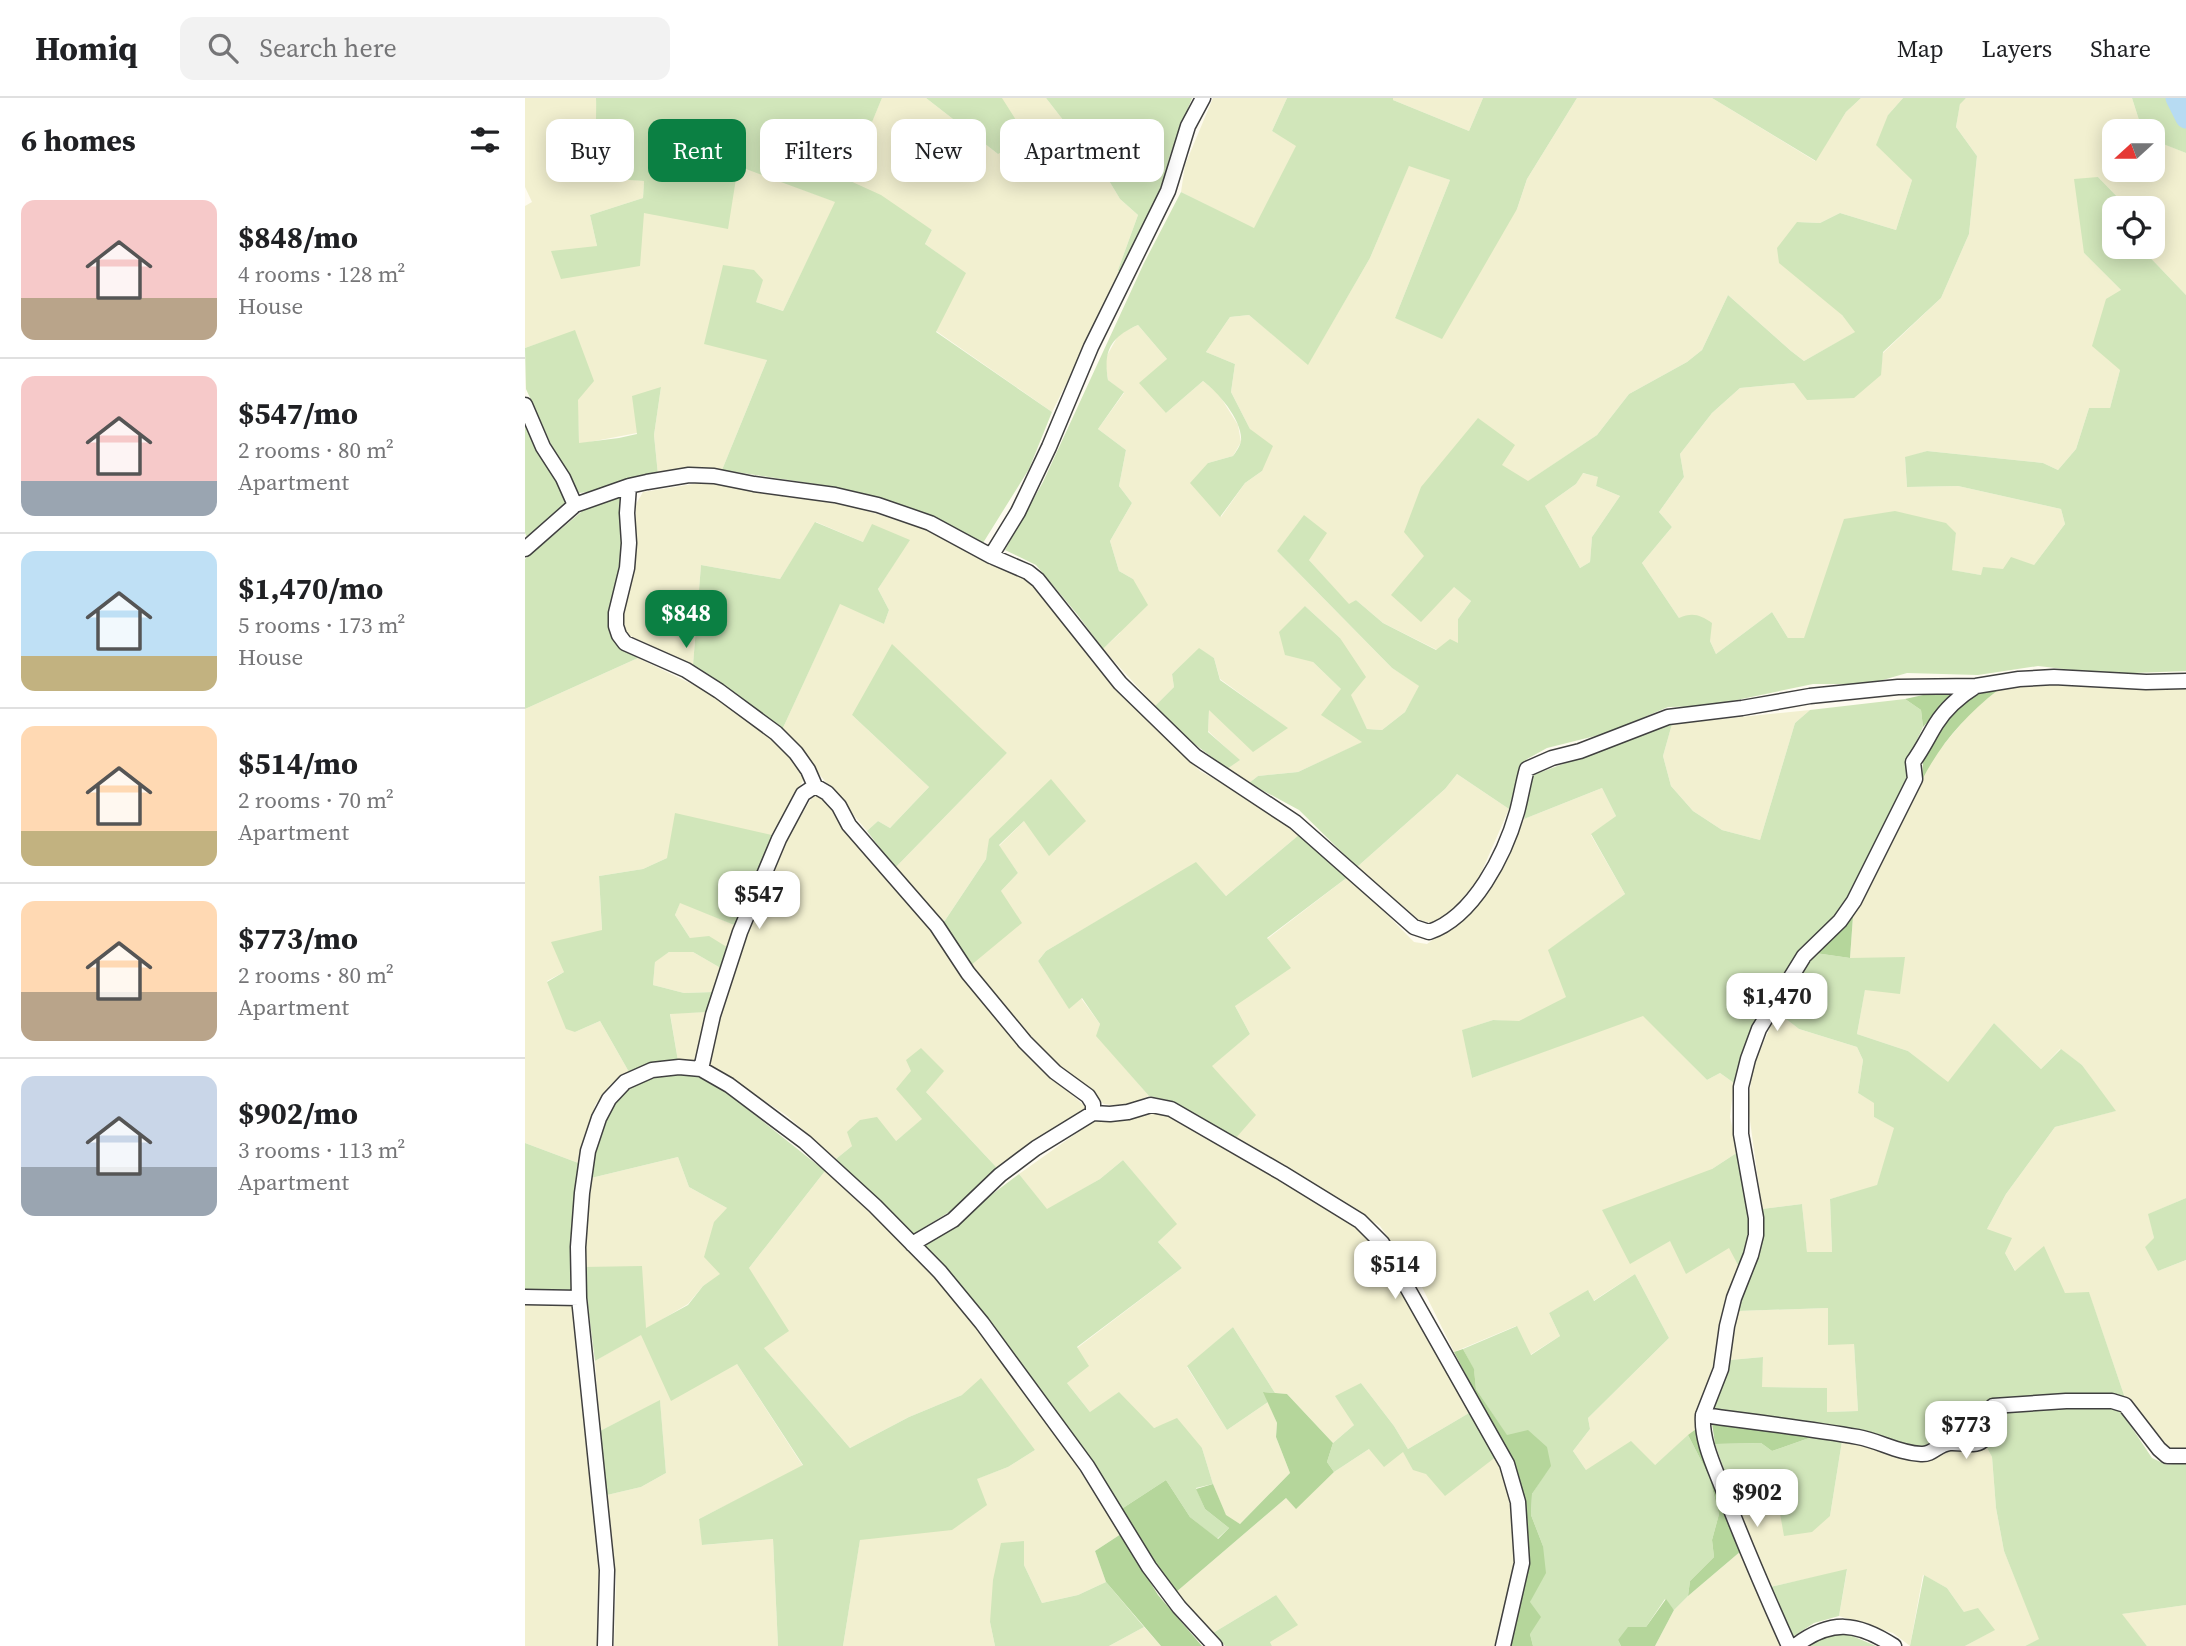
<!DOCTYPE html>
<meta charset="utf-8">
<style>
:root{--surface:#fff;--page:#f2f2f2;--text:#202124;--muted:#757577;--line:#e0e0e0;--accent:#0b8043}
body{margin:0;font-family:"Source Serif 4",serif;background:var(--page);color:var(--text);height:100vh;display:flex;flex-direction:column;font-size:26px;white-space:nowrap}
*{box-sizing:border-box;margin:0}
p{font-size:23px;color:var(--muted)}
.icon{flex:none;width:38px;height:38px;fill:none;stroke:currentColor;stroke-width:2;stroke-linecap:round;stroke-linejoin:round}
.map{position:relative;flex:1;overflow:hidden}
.drawer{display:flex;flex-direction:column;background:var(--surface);width:525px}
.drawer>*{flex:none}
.top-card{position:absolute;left:21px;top:21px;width:665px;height:63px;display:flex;gap:14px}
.needle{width:46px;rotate:249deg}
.buttons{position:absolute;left:1577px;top:21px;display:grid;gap:14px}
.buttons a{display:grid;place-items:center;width:63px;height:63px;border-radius:14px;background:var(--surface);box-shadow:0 4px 18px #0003;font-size:35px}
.price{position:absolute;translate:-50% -60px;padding:0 16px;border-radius:14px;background:#fff;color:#222;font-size:23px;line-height:46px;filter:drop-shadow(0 2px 4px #0008)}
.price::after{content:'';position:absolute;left:50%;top:42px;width:21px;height:16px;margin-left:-10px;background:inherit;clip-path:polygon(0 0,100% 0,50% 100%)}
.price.current{background:var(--accent);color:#fff}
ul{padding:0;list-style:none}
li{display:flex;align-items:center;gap:21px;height:175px;padding:0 21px}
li+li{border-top:2px solid var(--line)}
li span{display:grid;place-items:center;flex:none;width:196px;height:140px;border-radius:14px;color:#555}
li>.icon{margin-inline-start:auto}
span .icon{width:84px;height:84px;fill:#fffc;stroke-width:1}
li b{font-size:30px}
h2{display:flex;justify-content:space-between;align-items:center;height:84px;padding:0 21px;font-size:30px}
.tag{padding:0 24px;border-radius:14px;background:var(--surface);box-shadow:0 4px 18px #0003;font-size:24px;line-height:63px}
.tag.current{background:var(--accent);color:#fff}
header{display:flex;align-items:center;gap:42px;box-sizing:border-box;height:98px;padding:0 35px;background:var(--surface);border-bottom:2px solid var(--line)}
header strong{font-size:33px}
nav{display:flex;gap:38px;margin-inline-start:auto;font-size:24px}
.search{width:490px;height:63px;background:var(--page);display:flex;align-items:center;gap:18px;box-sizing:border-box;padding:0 24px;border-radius:14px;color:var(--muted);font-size:26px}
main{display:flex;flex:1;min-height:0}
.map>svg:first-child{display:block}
.farmland{fill:#f2f0d0}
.green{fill:#d1e6ba;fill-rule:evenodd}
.forest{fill:#b5d69b}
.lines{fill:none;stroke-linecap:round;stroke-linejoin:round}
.river{stroke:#b7dbf2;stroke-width:21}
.street-casing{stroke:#404040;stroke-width:17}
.street{stroke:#fff;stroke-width:14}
</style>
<header>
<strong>Homiq</strong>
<div class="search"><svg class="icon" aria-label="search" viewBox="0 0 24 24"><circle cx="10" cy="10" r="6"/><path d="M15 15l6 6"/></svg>Search here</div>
<nav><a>Map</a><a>Layers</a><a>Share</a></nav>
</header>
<main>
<section class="drawer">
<h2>6 homes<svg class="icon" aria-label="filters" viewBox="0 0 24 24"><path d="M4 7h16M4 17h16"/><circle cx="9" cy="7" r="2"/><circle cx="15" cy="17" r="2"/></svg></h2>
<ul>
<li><span style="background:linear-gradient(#f6c9c9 70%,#b9a48a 0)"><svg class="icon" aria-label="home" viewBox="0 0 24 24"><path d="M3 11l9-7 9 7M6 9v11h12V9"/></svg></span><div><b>$848/mo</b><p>4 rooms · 128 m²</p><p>House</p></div></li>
<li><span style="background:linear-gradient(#f6c9c9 75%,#9aa5b1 0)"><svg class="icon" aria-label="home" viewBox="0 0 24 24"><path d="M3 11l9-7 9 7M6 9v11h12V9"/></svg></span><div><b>$547/mo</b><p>2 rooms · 80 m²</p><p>Apartment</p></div></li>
<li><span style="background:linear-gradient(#bfe0f5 75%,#c2b280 0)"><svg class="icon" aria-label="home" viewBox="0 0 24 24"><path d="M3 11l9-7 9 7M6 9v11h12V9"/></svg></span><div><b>$1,470/mo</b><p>5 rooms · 173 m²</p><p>House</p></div></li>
<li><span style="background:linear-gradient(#ffd9b3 75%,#c2b280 0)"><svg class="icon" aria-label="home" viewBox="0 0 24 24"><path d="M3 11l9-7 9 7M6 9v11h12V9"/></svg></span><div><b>$514/mo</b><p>2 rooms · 70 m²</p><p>Apartment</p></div></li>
<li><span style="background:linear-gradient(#ffd9b3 65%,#b9a48a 0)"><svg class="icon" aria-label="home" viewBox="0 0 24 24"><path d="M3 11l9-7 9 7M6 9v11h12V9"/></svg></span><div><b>$773/mo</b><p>2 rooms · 80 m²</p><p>Apartment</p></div></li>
<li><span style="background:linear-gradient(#c9d6e8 65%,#9aa5b1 0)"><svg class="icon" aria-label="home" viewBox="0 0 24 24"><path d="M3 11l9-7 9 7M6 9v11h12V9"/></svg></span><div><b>$902/mo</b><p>3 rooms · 113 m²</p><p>Apartment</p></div></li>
</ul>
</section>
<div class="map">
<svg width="1661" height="1548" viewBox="0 0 1661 1548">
<rect width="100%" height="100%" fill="#fefbef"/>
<path class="farmland" d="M0 0H71L73 46 92 80 119 83 118 100 65 117 72 148 36 181 119 115 212 67 311 104 258 213 231 204 199 167 242 262 197 372 172 371 133 377 129 337 136 289 112 335 54 346 50 233 0 250V108L7 104 0 89Z
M357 0H401L473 56 477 0H521L580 76 595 101 613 117 593 172 596 177 527 314 411 233 440 175 400 146 407 132 322 82Z
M688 0H762L747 33 772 47 729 131 656 94 660 67Z
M868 0H958L944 33 868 2Z
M1052 0H1187L1290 63 1321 14 1336 0H1378L1363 17 1387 82 1371 132 1315 115 1295 125 1272 124 1317 217 1331 234 1279 263 1266 253 1203 197 1177 252 1162 264 1104 296 1072 337 1002 384 976 367 899 458 896 523 928 488 946 503 933 521V545L912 552 858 525 831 502 824 507 784 462 752 453 867 570 895 588 880 614 857 632 842 631 825 597 815 540 780 508 788 564 816 591 838 644 773 674 733 678 724 685 702 671 714 662 683 633 684 611 762 630 695 581 689 560 674 551 647 576 649 589 630 608 578 551 595 535 608 481 594 473 585 443 607 405 594 388 601 352 573 331 599 295 583 282 580 261 594 236 613 227 642 261 641 315 678 283 693 295 713 327 716 344 708 358 683 365 696 419 720 385 737 373 725 331 706 294 710 266 681 254 705 219 724 217 783 266 845 160 884 67 925 82 870 220 992 111 1002 81Z
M1441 0H1607L1614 22 1624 33H1589V72H1628V37L1634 44 1661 55V197L1615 149H1628V110H1603L1573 79 1559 155 1596 192 1595 272 1585 310H1564L1551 351 1533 372 1518 365 1402 353 1380 360 1382 389 1433 388 1536 411 1540 426 1509 467 1478 471 1456 477 1426 472 1431 435 1279 540H1263L1247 514 1191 556 1185 543 1154 520 1117 465 1147 429 1134 414 1159 379 1155 356 1187 315 1215 290 1355 277 1358 255 1416 200 1444 136 1452 58 1431 29 1435 5Z
M1057 375 1074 379 1071 388 1095 398 1067 439 1065 464 1055 470 1020 408 1051 386Z
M181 384 330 409 412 435 505 481 568 565 675 673 740 709 775 736 701 798 671 765 521 853 513 863 544 910 556 900 575 926 572 938 624 998 599 1009 579 1006 537 973 445 868 476 793 493 775 474 748 499 723 526 682 465 741 461 761 417 827 370 770 482 655 327 617 404 689 365 730 353 723 342 733 257 632 315 505 359 526 364 512 353 491 384 442 338 444 291 424 255 481 176 467 168 567 101 536 98 518 110 468 111 406 118 394Z
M113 560 175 590 233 628 274 669 279 680 251 738 142 760 118 771 74 778 77 833 39 874 22 883 50 934 75 923 104 974 85 987 70 1007 56 1066 0 1045V611Z
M1517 585 1628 592 1661 590V1100L1624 1116 1629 1140 1633 1173 1661 1162V1352L1649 1353 1639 1349 1600 1300 1564 1195H1540L1491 1174 1480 1155 1462 1131 1481 1096 1530 1029 1590 1013 1557 967 1535 951 1516 971 1469 925 1423 985 1383 953 1332 936 1340 891 1380 860H1325L1328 818 1409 658 1447 613 1473 592Z
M1285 612 1270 625 1235 742 1197 732 1168 713 1146 688 1138 658 1147 626Z
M932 676 984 711 953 782 922 818 907 825 894 822 832 769 920 691Z
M1077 690 1091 718 1066 737 1100 796 1024 852 1042 899 994 924 968 922 938 932 947 980 1118 917 1182 982 1195 975 1209 985 1205 1019 1213 1054 1187 1071 1145 1143 1205 1150 1214 1169 1193 1233 1191 1261 1172 1311 1171 1331 1130 1367 1061 1372 1048 1353 1065 1331 1063 1320 1144 1240 1110 1176 1068 1203 1064 1193 1024 1215 1035 1238 1005 1257 991 1228 929 1254 895 1185 855 1128 710 1041 686 968 725 936 710 908 742 841 824 778 889 844 902 846 938 819 965 789 999 721Z
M290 695 303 706 328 740 405 828 511 965 562 1010 472 1070 401 994 386 973 398 1021 371 1043 327 1048 311 1061 261 1017 185 967 194 919 215 850 260 743Z
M155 804 214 829 205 851 165 840 150 817Z
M144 854H168L199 872 189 894 159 895 128 887 130 863Z
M182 914 173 963H153L145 915Z
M1252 914 1274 931 1332 949 1338 962 1333 995 1350 1005 1349 1019 1370 1030 1352 1088 1305 1101 1307 1154 1282 1155 1277 1106 1237 1111 1223 1008 1228 968Z
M639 1014 834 1128 856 1151 944 1315 883 1351 869 1328 836 1285 829 1327 808 1345 762 1296 750 1295 708 1229 662 1269 702 1332 743 1304 752 1325 751 1339 765 1375 715 1426 701 1418 688 1386 677 1350 643 1325 629 1330 565 1314 542 1285 552 1250 657 1170 633 1144 651 1126 598 1062 575 1081 522 1112 494 1076 570 1022 591 1023Z
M153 1059 164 1089 202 1110 196 1176 178 1188 163 1206 121 1231 58 1169 66 1080Z
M300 1073 414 1179 534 1341 596 1436 570 1453 581 1484 553 1497 517 1505 499 1467V1443L465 1524 470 1548H318L335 1441 427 1431 451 1381 483 1369 510 1352 437 1297 384 1319 325 1350 238 1249 224 1170Z
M0 1202 49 1203 74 1469 72 1509 73 1548H0Z
M1303 1210 1329 1246 1333 1313 1302 1314V1290L1236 1289 1238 1259 1205 1262 1213 1213Z
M116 1236 212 1266 278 1368 174 1421 178 1447 248 1441 253 1548H89L91 1480 82 1397 116 1389 141 1375 135 1303 75 1333 70 1263Z
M1317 1343 1345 1347 1362 1356 1407 1361 1422 1349 1461 1348 1467 1359 1471 1410 1479 1453 1515 1541 1500 1548H1440L1469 1532 1439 1514 1422 1490 1398 1477 1385 1548 1368 1535 1314 1518 1322 1472 1245 1489 1213 1411 1254 1410 1305 1418Z
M844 1351 972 1358 987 1404 992 1463 973 1548H747L745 1544 751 1497 688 1535 650 1495 761 1400 771 1410 809 1374Z
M1216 1453 1257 1548H1130L1149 1512 1163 1498Z
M1661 1507V1548H1622L1596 1516Z
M619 1529 636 1548H584Z"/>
<path class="green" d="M71 0H357L323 82 356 97 407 132 400 146 441 175 411 234 527 314 504 371 458 445 373 406 310 389 197 372 242 262 179 246 198 167 229 172 238 182 231 204 258 213 310 104 213 68 203 131 119 115 115 168 36 181 26 153 72 148 65 117 118 100 119 83C110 82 98 83 91 78 66 63 72 25 71 0Z
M401 0H477L491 22 489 47 473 56Z
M521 0H667L644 60 637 92 596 177 593 172 613 117 595 101 580 76Z
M762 0H868V2L944 33 958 0H1052L1002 81 992 111 917 241 870 220 925 82 884 68 845 160 783 267 724 217 705 219 681 254 710 266 706 294 725 331 748 348 737 373 720 385 695 419 665 385 683 365 708 358C711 354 715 348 716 343 718 323 693 294 678 283L641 315 614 285 642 261 613 227C586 239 578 252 583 282L599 294 573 331 601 352 594 388 607 405 585 443 594 473 608 481 623 507 578 551 552 516 511 467 480 452 518 384 619 165 656 94 729 130 771 48 747 33Z
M1187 0H1336L1321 14 1291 63Z
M1378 0H1441L1435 6 1431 29 1452 58 1444 136 1416 200 1358 254 1356 277 1329 300 1282 302 1269 285 1215 290 1187 315 1155 356 1159 379 1134 414 1147 429 1117 465 1154 520C1168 514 1175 517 1187 525L1185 543 1191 556 1247 514 1263 540H1279L1319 421 1370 413 1421 425 1431 435 1427 472 1456 477 1458 469 1478 471 1486 459 1509 467 1540 426 1536 411 1433 388 1382 389 1380 359 1402 353 1518 365 1533 372 1551 351 1564 310H1585L1595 272 1567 248 1581 201 1596 192 1559 155 1549 81 1573 79 1603 110H1589V149H1615L1661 197V573L1583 576 1513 568 1453 577 1382 575 1344 586H1288L1183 608 1143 609 1082 635 1022 650 1002 661 992 680 984 711 932 676 920 691 832 769 774 712 724 685 733 678 773 674 837 644 796 617 816 591 788 564 760 557 754 534 780 508 815 540 841 579 826 597 842 631 857 632 880 614 894 588 867 570 752 453 779 417 802 435 784 462 824 506 831 502 858 525 911 552 925 541 933 545V521L946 503 929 489 896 524 866 497 899 458 879 434 896 389 953 320 990 347 977 367 1003 383 1072 337 1104 296 1162 264 1177 252 1203 197 1266 253 1279 263 1330 234 1317 217 1254 165 1252 150 1272 124 1295 125 1315 115 1371 132 1387 82 1351 47 1363 17ZM1058 375 1073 379 1071 388 1095 398 1067 439 1065 464 1055 470 1020 408 1051 386Z
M1607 0H1661V55L1633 44 1628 37V33H1624L1614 22Z
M50 232 69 283 53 302 54 345 94 340 112 336 107 298 136 289 129 337 133 377 80 392 54 395 35 366 1 291 0 250Z
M0 321 16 360 31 378 45 406 3 441 0 435Z
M100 393V442L83 517 86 536 93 549 113 560 0 611V461L67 405Z
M290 424 338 444 347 426 385 442 353 491 364 512 359 526 315 506 257 632 168 567 176 467 255 481Z
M367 546 482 655 370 770 342 733 353 723 365 730 404 689 327 617Z
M674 550 689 560 695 582 763 630 728 654 684 612 683 634 715 662 702 671 667 644 630 608 649 589 647 576Z
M1380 601 1396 612 1398 629 1383 662V680L1312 822 1275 854 1231 920 1209 985 1195 975 1182 982 1118 918 947 980 937 932 968 922 994 923 1041 899 1023 852 1100 796 1066 736 1091 718 1077 690 999 721 1008 677 1147 626 1138 658 1146 688 1168 713 1197 732 1235 742 1270 625 1285 612Z
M526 681 561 723 524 758 499 723 474 747 493 775 476 793 497 825 445 868 417 827 461 761 464 741Z
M150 715 251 738 214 829 155 805 150 817 165 840 184 838 205 851 199 872 168 854H144L130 864 128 887 159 895 189 894 182 914 145 916 153 963 128 965 104 974 75 923 50 934 41 931 22 884 39 874 26 844 77 832 74 778 118 771 142 760Z
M775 736 824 778 742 840 766 870 710 908 725 936 687 968 731 1017 710 1041 647 1003 624 998 571 938 575 926 557 900 544 911 513 863 521 853 671 764 701 798Z
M1290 855 1325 860 1380 859 1375 896 1340 892 1332 936 1383 953 1423 984 1469 925 1516 971 1536 951 1557 967 1591 1013 1530 1029 1481 1096 1462 1131 1487 1140 1480 1155 1490 1173 1519 1148 1540 1195 1564 1194 1600 1300 1466 1303 1453 1340 1399 1352 1374 1346 1351 1336 1188 1312 1205 1262 1238 1259 1237 1289 1302 1290V1314L1333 1313 1329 1246 1303 1247V1210L1213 1213 1238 1138 1237 1111 1277 1106 1282 1154H1307L1305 1101 1352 1087 1369 1030 1349 1019V1005L1333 995 1338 962 1332 949 1274 931 1252 914Z
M396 950 419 973 401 994 472 1070 429 1111 387 1137 311 1061 327 1048 322 1034 335 1022 352 1019 371 1043 397 1021 371 991 386 973 381 962Z
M148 974 174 978 201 994 300 1073 224 1170 264 1233 239 1250 325 1350 384 1319 437 1297 456 1280 510 1352 483 1369 452 1381 462 1407 427 1432 335 1442 318 1548H253L248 1441 177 1447 174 1421 278 1367 212 1266 146 1303 116 1237 70 1263 58 1169 117 1168 121 1230 163 1207 178 1188 195 1176 179 1159 189 1124 202 1110 164 1089 153 1059 66 1080C75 1021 84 988 148 974Z
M0 1045 56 1066 50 1195 0 1194Z
M1213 1054 1226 1118 1223 1146 1214 1169 1204 1150 1161 1176 1145 1143 1105 1166 1077 1112 1187 1071Z
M598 1062 652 1126 633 1144 657 1170 552 1249 564 1268 542 1285 565 1314 594 1294 629 1330 652 1320 677 1350 688 1386 671 1390 680 1411 704 1430 692 1441 665 1419 641 1382 595 1412 543 1333 466 1225 400 1147 494 1076 522 1111 575 1081Z
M1661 1100V1162L1633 1173 1620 1149 1629 1140 1623 1116Z
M1110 1176 1144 1240 1063 1320 1065 1331 1048 1353 1061 1372 1106 1343 1130 1367 1163 1337 1184 1378 1194 1416 1187 1442 1189 1459 1165 1483 1163 1498 1149 1512 1140 1501 1121 1529 1093 1542 1096 1548H1008L1005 1536V1504L1018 1448 1006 1417 1007 1396 1025 1368 982 1338 951 1291 949 1272 938 1251 992 1228 1006 1257 1035 1238 1024 1215 1063 1192 1069 1203Z
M708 1229 750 1295 739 1294 743 1304 702 1332 662 1268Z
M836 1285 869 1328 883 1351 944 1315 972 1358 920 1398 901 1376 888 1372 878 1354 859 1369 844 1351 809 1374 802 1364 808 1345 829 1327 810 1298Z
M135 1302 141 1375 116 1389 82 1397 75 1333Z
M1572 1308 1595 1312 1627 1360 1642 1367 1661 1364V1507L1597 1516 1622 1548H1500L1514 1541 1479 1453 1471 1410 1467 1359 1461 1348 1466 1341 1467 1323 1476 1313Z
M1287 1339 1317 1343 1305 1418 1287 1434 1259 1438 1254 1410 1213 1411 1190 1346 1236 1345 1247 1353Z
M499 1443V1467L517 1505 553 1497 581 1484 619 1529 584 1548H470L465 1524 468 1482 476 1445Z
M1322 1471 1314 1518 1289 1525 1266 1540 1245 1489Z
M1399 1477 1422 1490 1439 1514 1453 1510 1470 1532 1440 1548H1385Z
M751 1497 773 1527 745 1544 747 1548H700L688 1535Z
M1318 1534 1351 1548H1281L1297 1539Z"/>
<path class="forest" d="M1473 592C1440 618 1416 645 1397 682L1398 663 1413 630 1434 606 1452 596Z
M1407 595H1429L1398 629 1396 612 1380 601Z
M1328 818 1325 860 1290 855Z
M938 1251 949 1271 951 1291 982 1337 1003 1332 1022 1349 1026 1368 1007 1396 1006 1417 1018 1448 1021 1475 1005 1504 1016 1519 1005 1536 1008 1548H984L1003 1471 1000 1408 984 1359 929 1254Z
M738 1294 762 1296 808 1345 802 1364 809 1374 771 1411 761 1400 650 1495 595 1412 641 1382 665 1419 693 1441 704 1430 680 1411 671 1391 688 1386 701 1417 715 1426 765 1375 751 1339 752 1325Z
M1187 1325 1287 1339 1247 1353 1236 1345 1190 1346Z
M1171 1331 1216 1453 1163 1498 1165 1483 1189 1459 1187 1442 1194 1416 1184 1378 1163 1337Z
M596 1436 633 1497 677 1548H636L581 1484 570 1453Z
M1141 1501 1149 1512 1130 1548H1096L1093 1542 1103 1529H1121Z"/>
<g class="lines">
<path class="river" d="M1651 0 1661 20"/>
<defs>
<path id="street" d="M0 307 18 349 38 380 50 407
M104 388 102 415 104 445 102 470 91 515V528L94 537 100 545 161 572 194 593 251 635 271 655 283 672 290 688 302 695 314 708 324 727 412 828 443 875 500 944 530 974 563 998 568 1006V1015
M0 451 50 407 104 388 122 384 164 377 189 378 229 386 310 397 353 407 405 425 466 458 503 474 513 482 595 585 670 658 770 724 889 829 904 834C949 819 980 756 992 714 996 699 998 685 1002 671L1027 660 1055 653 1143 619 1217 610 1285 598 1373 589 1451 588 1494 581 1529 579 1621 584 1661 583
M466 458 493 414 524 349 566 249 643 93 663 28 678 0
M176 971 188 917 215 834 254 741 278 696 290 688
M387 1146 428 1122 475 1077 511 1050 568 1015 585 1016 603 1014 626 1007 646 1011 757 1075 835 1123 857 1145 982 1366 993 1404 997 1465 978 1548
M0 1199 54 1200
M1178 1317C1229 1324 1282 1330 1333 1339 1355 1343 1373 1355 1396 1356 1408 1357 1413 1346 1425 1345 1434 1344 1450 1349 1457 1343 1464 1336 1456 1320 1468 1308L1541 1303H1587L1600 1307 1634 1351 1642 1358H1661
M80 1548 82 1472 54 1200 53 1149 57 1095 63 1053 74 1020 84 1001 100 984 127 972 154 969 176 971 204 987 280 1044 350 1108 415 1174 457 1225 562 1368 624 1469 654 1509 690 1548
M1264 1548C1241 1497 1219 1446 1199 1394 1190 1370 1176 1343 1178 1317L1196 1271 1202 1228 1209 1200 1226 1157 1231 1137V1120L1216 1036V989L1223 961 1234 931 1279 858 1315 823 1329 803 1390 681 1388 664C1397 652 1403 639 1411 626 1421 610 1435 598 1451 588
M1270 1548C1306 1521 1332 1524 1369 1548"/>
</defs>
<use href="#street" class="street-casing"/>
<use href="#street" class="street"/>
</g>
</svg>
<div class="buttons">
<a><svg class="needle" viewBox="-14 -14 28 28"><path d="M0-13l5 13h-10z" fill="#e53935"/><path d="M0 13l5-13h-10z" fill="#757577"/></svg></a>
<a><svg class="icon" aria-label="locate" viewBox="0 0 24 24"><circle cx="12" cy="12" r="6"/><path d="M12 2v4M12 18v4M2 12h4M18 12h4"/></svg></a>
</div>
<b class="price current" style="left:161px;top:552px">$848</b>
<b class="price" style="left:234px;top:833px">$547</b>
<b class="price" style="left:1252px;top:935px">$1,470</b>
<b class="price" style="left:870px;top:1203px">$514</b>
<b class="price" style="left:1441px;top:1363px">$773</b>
<b class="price" style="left:1232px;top:1431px">$902</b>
<div class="top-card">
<a class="tag">Buy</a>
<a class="tag current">Rent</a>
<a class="tag">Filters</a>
<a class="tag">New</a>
<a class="tag">Apartment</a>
</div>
</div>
</main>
